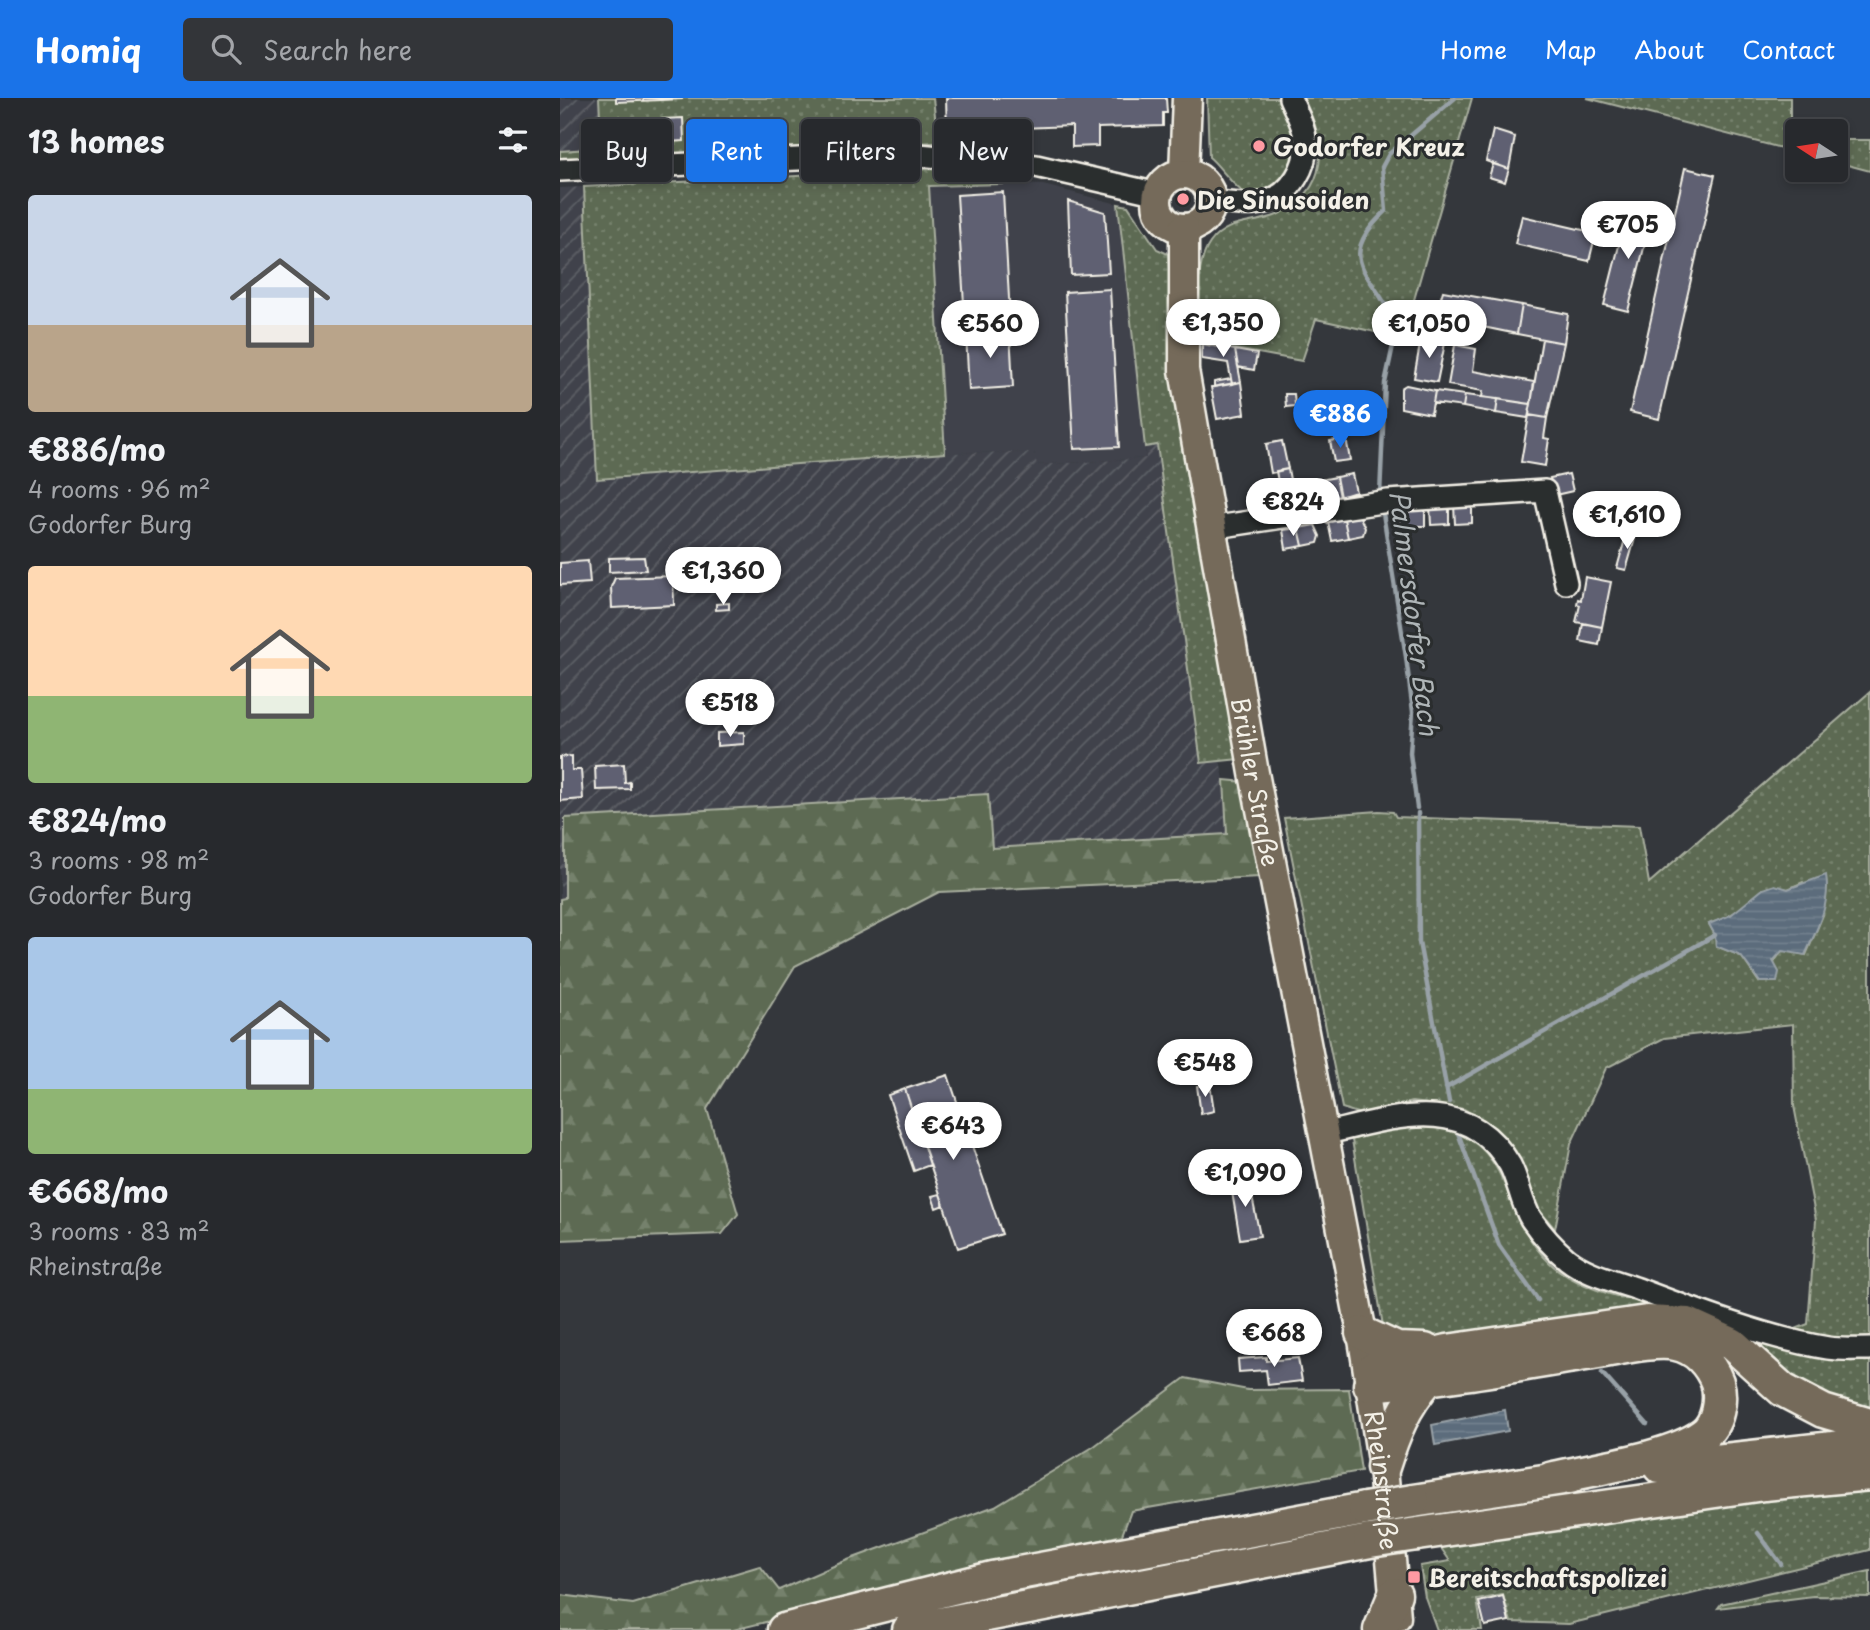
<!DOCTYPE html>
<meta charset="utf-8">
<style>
:root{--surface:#27292d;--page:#333539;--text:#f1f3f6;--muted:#a4a6aa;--line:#434549;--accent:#1a73e8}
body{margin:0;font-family:"Playpen Sans",sans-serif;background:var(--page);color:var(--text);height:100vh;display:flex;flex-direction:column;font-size:26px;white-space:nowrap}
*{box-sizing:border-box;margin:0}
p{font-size:23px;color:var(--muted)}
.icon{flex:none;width:38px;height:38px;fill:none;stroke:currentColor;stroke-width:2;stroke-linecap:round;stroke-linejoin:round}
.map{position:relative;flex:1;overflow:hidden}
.drawer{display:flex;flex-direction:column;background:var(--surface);width:560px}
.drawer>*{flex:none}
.guide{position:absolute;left:21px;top:21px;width:665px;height:63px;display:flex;gap:14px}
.needle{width:46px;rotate:282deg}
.fabs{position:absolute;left:1225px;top:21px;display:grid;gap:14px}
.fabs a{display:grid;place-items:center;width:63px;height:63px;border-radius:7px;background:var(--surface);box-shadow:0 4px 10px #0003,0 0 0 2px var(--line);font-size:35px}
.price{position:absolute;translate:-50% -60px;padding:0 16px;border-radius:24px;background:#fff;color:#222;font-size:23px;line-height:46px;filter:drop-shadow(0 2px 4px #0008)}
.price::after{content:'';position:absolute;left:50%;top:42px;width:21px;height:16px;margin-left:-10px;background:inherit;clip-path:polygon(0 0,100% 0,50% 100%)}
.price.on{background:var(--accent);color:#fff}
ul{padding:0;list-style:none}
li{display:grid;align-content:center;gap:14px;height:371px;padding:0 28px}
li span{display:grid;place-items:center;height:217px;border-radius:7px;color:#555}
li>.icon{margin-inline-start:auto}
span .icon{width:126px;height:126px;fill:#fffc;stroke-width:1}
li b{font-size:30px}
h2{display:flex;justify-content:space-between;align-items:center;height:84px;padding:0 28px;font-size:30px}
.tag{padding:0 24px;border-radius:7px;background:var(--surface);box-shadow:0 4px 10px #0003,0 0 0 2px var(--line);font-size:24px;line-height:63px}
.tag.on{background:var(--accent);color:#fff}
header{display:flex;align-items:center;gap:42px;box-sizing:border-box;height:98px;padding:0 35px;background:var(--accent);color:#fff}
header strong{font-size:33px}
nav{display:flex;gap:38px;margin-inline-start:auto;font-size:24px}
.search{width:490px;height:63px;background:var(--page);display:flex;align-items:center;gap:18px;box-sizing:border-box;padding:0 24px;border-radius:7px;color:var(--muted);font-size:26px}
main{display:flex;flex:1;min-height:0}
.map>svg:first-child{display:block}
.built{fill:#41434c}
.industrial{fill:url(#industrial-furrows)}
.grass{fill:url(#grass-dots);stroke:#a8ae9e;stroke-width:2;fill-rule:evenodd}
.forest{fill:url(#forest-firs);stroke:#a8ae9e;stroke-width:2}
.water{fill:url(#water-rules);stroke:#98a1a7;stroke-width:2}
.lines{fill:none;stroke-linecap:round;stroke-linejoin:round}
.stream{stroke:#98a1a7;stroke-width:4.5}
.building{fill:#5e6072;stroke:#f4f1e8;stroke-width:2}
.minor-casing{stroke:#f4f1e8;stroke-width:26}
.major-casing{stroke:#f4f1e8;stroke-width:33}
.highway-casing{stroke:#f4f1e8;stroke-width:37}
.minor{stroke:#2a2d2e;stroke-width:21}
.major{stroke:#746a5a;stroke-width:28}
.highway{stroke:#746a5a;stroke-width:32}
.highway-bridge-casing{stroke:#f4f1e8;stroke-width:37;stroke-linecap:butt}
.highway-bridge{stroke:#746a5a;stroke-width:32}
.poi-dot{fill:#ff9aa2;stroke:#2a2d2e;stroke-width:2.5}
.labels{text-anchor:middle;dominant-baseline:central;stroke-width:6;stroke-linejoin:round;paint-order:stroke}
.poi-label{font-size:24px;font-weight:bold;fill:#f4f1e8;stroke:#2a2d2e;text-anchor:start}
.street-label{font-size:24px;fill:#f4f1e8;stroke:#2a2d2e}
.water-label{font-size:26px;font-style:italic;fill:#afb5b7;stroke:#2a2d2e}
</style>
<header>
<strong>Homiq</strong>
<div class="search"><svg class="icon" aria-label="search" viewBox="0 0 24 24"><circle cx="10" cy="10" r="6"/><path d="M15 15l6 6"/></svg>Search here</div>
<nav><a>Home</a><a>Map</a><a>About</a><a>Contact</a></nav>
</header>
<main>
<section class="drawer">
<h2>13 homes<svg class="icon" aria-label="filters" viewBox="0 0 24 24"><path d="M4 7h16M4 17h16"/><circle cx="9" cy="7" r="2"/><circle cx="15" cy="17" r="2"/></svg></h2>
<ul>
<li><span style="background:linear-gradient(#c9d6e8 60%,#b9a48a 0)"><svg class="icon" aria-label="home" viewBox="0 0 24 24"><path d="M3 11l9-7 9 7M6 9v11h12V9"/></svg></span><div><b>€886/mo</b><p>4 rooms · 96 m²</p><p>Godorfer Burg</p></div></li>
<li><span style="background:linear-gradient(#ffd9b3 60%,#8fb573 0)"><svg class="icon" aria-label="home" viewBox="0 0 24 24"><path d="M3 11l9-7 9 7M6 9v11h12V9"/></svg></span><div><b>€824/mo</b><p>3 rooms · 98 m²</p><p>Godorfer Burg</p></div></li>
<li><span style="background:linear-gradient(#a9c7e8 70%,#8fb573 0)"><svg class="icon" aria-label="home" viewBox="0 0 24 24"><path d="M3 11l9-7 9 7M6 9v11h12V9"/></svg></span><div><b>€668/mo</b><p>3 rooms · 83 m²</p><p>Rheinstraße</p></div></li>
</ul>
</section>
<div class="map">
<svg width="1310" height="1532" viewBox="0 0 1310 1532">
<defs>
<pattern id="industrial-furrows" width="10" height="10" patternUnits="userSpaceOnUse" patternTransform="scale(1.75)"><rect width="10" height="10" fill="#41434c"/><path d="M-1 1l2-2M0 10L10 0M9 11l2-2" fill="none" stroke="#5d5f66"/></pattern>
<pattern id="grass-dots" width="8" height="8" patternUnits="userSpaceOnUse" patternTransform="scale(1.75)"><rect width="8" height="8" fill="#5d6b53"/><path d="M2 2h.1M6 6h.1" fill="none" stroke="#75816c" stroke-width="1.8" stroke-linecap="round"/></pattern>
<pattern id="forest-firs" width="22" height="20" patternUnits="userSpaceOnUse" patternTransform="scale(1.75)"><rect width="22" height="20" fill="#5d6b53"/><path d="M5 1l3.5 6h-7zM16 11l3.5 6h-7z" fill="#75816c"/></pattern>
<pattern id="water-rules" width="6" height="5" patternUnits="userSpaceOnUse" patternTransform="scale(1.75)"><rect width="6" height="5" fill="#5b6c7b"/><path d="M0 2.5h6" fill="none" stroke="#73818e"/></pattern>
</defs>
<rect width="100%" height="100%" fill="#34373c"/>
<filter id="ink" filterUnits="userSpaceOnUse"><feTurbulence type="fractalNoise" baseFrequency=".0143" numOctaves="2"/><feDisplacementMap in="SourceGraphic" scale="14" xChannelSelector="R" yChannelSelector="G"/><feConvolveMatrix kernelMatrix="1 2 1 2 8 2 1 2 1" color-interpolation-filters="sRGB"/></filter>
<g filter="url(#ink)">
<path class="built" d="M444 86 483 87 558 106 586 360 476 367 474 354 385 355 369 88Z"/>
<path class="industrial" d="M0 0H45L48 50 0 53Z
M24 89 38 381 385 355 474 354 477 367 586 360 585 349 597 347 664 682 667 736 431 750 428 696 6 719 5 800 0 801V90Z"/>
<path class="grass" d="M39 0H373L378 44 0 64V53L29 51 30 38 41 37Z
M647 0H720C726 13 733 27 734 42 737 68 712 100 684 94 676 92 658 66 649 59Z
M743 0H912L843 240 756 221 742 263 642 245C641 215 632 171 650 145 667 121 694 127 717 117 771 92 767 44 743 0Z
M1027 0H1230V41L1237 42V54Z
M1276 42H1310V73L1276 64Z
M370 71 447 79 444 86 369 88 385 355 37 381 24 89Z
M558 106 568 108 597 151 608 156 621 344 679 661 641 665 597 347 585 349Z
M1310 594V1316L1277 1310 1186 1251 1248 1226 1256 1122 1234 1008 1233 926 1104 940 1046 970 1011 1046 995 1131 971 1102 957 1062 946 1043 932 1029 904 1011 852 1004 800 1016 782 1010 724 720 819 713 833 714 836 719 1079 728 1089 785ZM1243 784 1263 817 1246 857 1223 852 1199 884 1181 858 1156 848 1155 837 1149 826C1156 823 1164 821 1170 817 1192 806 1201 783 1228 791Z
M856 1028C959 1031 934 1112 989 1164 1018 1193 1071 1201 1108 1212L845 1248 823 1228 792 1042 823 1031Z
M1310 1391V1452L1009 1526 951 1524 943 1497 917 1502 922 1532H877L865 1499 860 1468 890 1463 881 1450 1077 1416Z
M1310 1473V1499L1253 1498 1158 1510 1161 1506Z"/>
<path class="forest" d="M664 682 685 684 700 779 379 794 235 868 147 1011 178 1116 162 1136 0 1142V801L5 800V720L428 696 432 750 667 736Z
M625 1280 688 1292 789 1291 801 1373 571 1413 562 1437 173 1532H0V1497L73 1506 200 1468 219 1492 285 1463 435 1408 533 1349Z"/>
<path class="water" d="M1266 777C1271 806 1257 831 1245 857L1222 853 1213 863 1219 874 1217 884H1200L1181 858 1156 848 1155 837 1149 826 1171 817 1203 791 1215 787 1228 791Z
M945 1312 948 1333 875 1347 872 1327Z"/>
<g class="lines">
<path class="stream" d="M834 223C813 174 772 163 826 113L822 69 829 56 895 0
M820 397 825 285 834 243
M822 409 846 559 853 614 850 655 857 710
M858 715 859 844 889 1004
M886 990 1155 837
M898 1035 939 1147 978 1202
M1042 1275 1087 1326
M1198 1435 1221 1466"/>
</g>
<path class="building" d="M56 0H122V1L56 4Z
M386 0H606L607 15H603V28L538 30V48L512 49V28L387 33Z
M123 20 124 43 59 47 57 23Z
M933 32 955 39 949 71 926 63Z
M933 66 949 71 945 84 929 79Z
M1125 70 1155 77 1099 321 1070 314Z
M443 94 450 218 405 221 397 97Z
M508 103 545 114 549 175 511 177Z
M1068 112 1092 118 1068 213 1044 207Z
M962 118 1036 135 1029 163 955 146Z
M550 191 559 349 514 351 505 194Z
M883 193 962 207 957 236 889 222 885 245 868 242Z
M962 207 1008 216 1004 245 957 236Z
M450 233 453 289 409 292 406 236Z
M861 241 885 245 877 284 854 280Z
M982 241 1004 245 987 320 969 317Z
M642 246 675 252 681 284 672 286 668 265 642 261Z
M895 247 916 251 913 273 974 284 971 306 922 299 923 293 888 287Z
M675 252 697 256 694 272 678 269Z
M671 281 672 286 654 289V284Z
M681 284 685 316 657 321 651 289Z
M846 287 875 293 871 316 841 310V290Z
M875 293 905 297 903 309 873 305Z
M725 296H734L735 308 726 309Z
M905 297 938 301 936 315 903 309Z
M938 301 971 306 968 320 936 315Z
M969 317 987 320 984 340 989 341 985 368 961 364Z
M786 340 790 362 774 364 770 343Z
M722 343 728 371 711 375 706 346Z
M728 371 731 387 719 389 716 373Z
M792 376 796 394 780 399 776 379Z
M1009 376 1013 393 995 397 990 380Z
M776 379 780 399 764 400 760 382Z
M747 384 752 394 751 402 735 407 731 387Z
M731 387 735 407 719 408 715 390Z
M894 407H912V425L895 426Z
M870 408H889V426L871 427Z
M840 410H865V428H840Z
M800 419 805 430 803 437 788 440 784 421Z
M784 421 788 440 772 443 768 424Z
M755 427 760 438 758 445 743 448 739 430Z
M739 430 743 448 726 451 723 432Z
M1067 434 1076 437 1066 472 1057 470Z
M84 459 86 472 49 474V460Z
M28 463 30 485 0 487V465Z
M113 478 114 507 52 510 51 489 55 480Z
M1025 479 1051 484 1042 529 1016 524 1020 507 1017 506 1018 501 1021 502Z
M169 505V511L156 512V506Z
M1023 525 1042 529 1039 547 1020 543Z
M184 634V646L157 648V635Z
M12 658V672H21L23 701 0 703V659Z
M64 666 65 685 70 684V691L36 692 35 668Z
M388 977 442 1136 398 1150 345 991Z
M650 986 654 1013 641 1016 637 988Z
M345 991 370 1067 354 1073 328 997Z
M688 1079 700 1138 680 1141 670 1082Z
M380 1096 384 1107 376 1110 372 1098Z
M706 1259V1263L738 1260 742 1283 708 1287 706 1272 679 1274 678 1261Z
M943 1498 949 1523 925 1528 919 1504Z"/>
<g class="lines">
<defs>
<path id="minor" d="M0 72 348 56 476 68 598 96
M651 104C667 104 689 109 705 104 731 97 749 67 745 40 744 27 735 12 730 0
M650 430 828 403 985 393 1006 485
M763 1036C829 1021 907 992 950 1067 959 1084 961 1105 971 1121 980 1134 995 1151 1007 1161 1026 1176 1052 1182 1075 1190 1131 1211 1209 1241 1268 1250 1281 1252 1296 1251 1310 1251"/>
<g id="major">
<path d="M624 75 627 0"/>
<circle cx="624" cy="103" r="27"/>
<path id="s1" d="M624 130V272L694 675 802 1235 823 1369 836 1519"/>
</g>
<path id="highway" d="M802 1235 837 1251 865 1252
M813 1271 887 1253 1087 1224 1128 1226 1172 1246 1223 1292 1263 1313 1310 1327
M810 1287C882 1281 954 1268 1026 1256 1050 1253 1093 1241 1116 1246 1136 1250 1150 1266 1157 1284 1162 1301 1158 1326 1143 1337 1110 1361 1031 1371 990 1381
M823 1369C834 1334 844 1309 868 1281
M1100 1369 1310 1346
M853 1403 1010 1379
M857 1436 1204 1386 1310 1376
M224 1532 432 1480 805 1411
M349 1532 810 1443
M820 1532 835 1496"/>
</defs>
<use href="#minor" class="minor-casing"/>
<use href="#major" class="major-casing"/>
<use href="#highway" class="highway-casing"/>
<use href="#minor" class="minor"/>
<use href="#major" class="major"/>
<use href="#highway" class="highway"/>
<defs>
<path id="highway-bridge" d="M805 1411 853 1403
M810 1443 857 1436"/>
</defs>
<use href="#highway-bridge" class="highway-bridge-casing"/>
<use href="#highway-bridge" class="highway-bridge"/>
</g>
</g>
<g class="poi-dot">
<circle cx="699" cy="48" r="7"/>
<circle cx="623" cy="101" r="7"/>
<rect x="847" y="1472" width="14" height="14" rx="3.5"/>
</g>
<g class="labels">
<g class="poi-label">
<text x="713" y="48">Godorfer Kreuz</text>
<text x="637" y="101">Die Sinusoiden</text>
<text x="868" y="1479">Bereitschaftspolizei</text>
</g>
<g class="street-label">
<text stroke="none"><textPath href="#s1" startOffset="560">Brühler Straße</textPath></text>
<text stroke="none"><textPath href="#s1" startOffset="1270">Rheinstraße</textPath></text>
</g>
<g class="water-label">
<text transform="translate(855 515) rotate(83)">Palmersdorfer Bach</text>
</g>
</g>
</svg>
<div class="fabs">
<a><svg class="needle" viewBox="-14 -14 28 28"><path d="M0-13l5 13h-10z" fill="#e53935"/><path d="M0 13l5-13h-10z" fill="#a4a6aa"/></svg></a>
</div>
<b class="price" style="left:1068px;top:163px">€705</b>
<b class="price" style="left:663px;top:261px">€1,350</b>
<b class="price" style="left:430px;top:262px">€560</b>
<b class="price" style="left:869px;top:262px">€1,050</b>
<b class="price on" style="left:780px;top:352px">€886</b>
<b class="price" style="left:733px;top:440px">€824</b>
<b class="price" style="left:1067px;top:453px">€1,610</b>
<b class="price" style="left:163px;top:509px">€1,360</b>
<b class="price" style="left:170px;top:641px">€518</b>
<b class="price" style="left:645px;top:1001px">€548</b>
<b class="price" style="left:393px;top:1064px">€643</b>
<b class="price" style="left:685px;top:1111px">€1,090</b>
<b class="price" style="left:714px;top:1271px">€668</b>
<div class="guide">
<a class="tag">Buy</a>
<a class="tag on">Rent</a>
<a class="tag">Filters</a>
<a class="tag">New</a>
</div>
</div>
</main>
